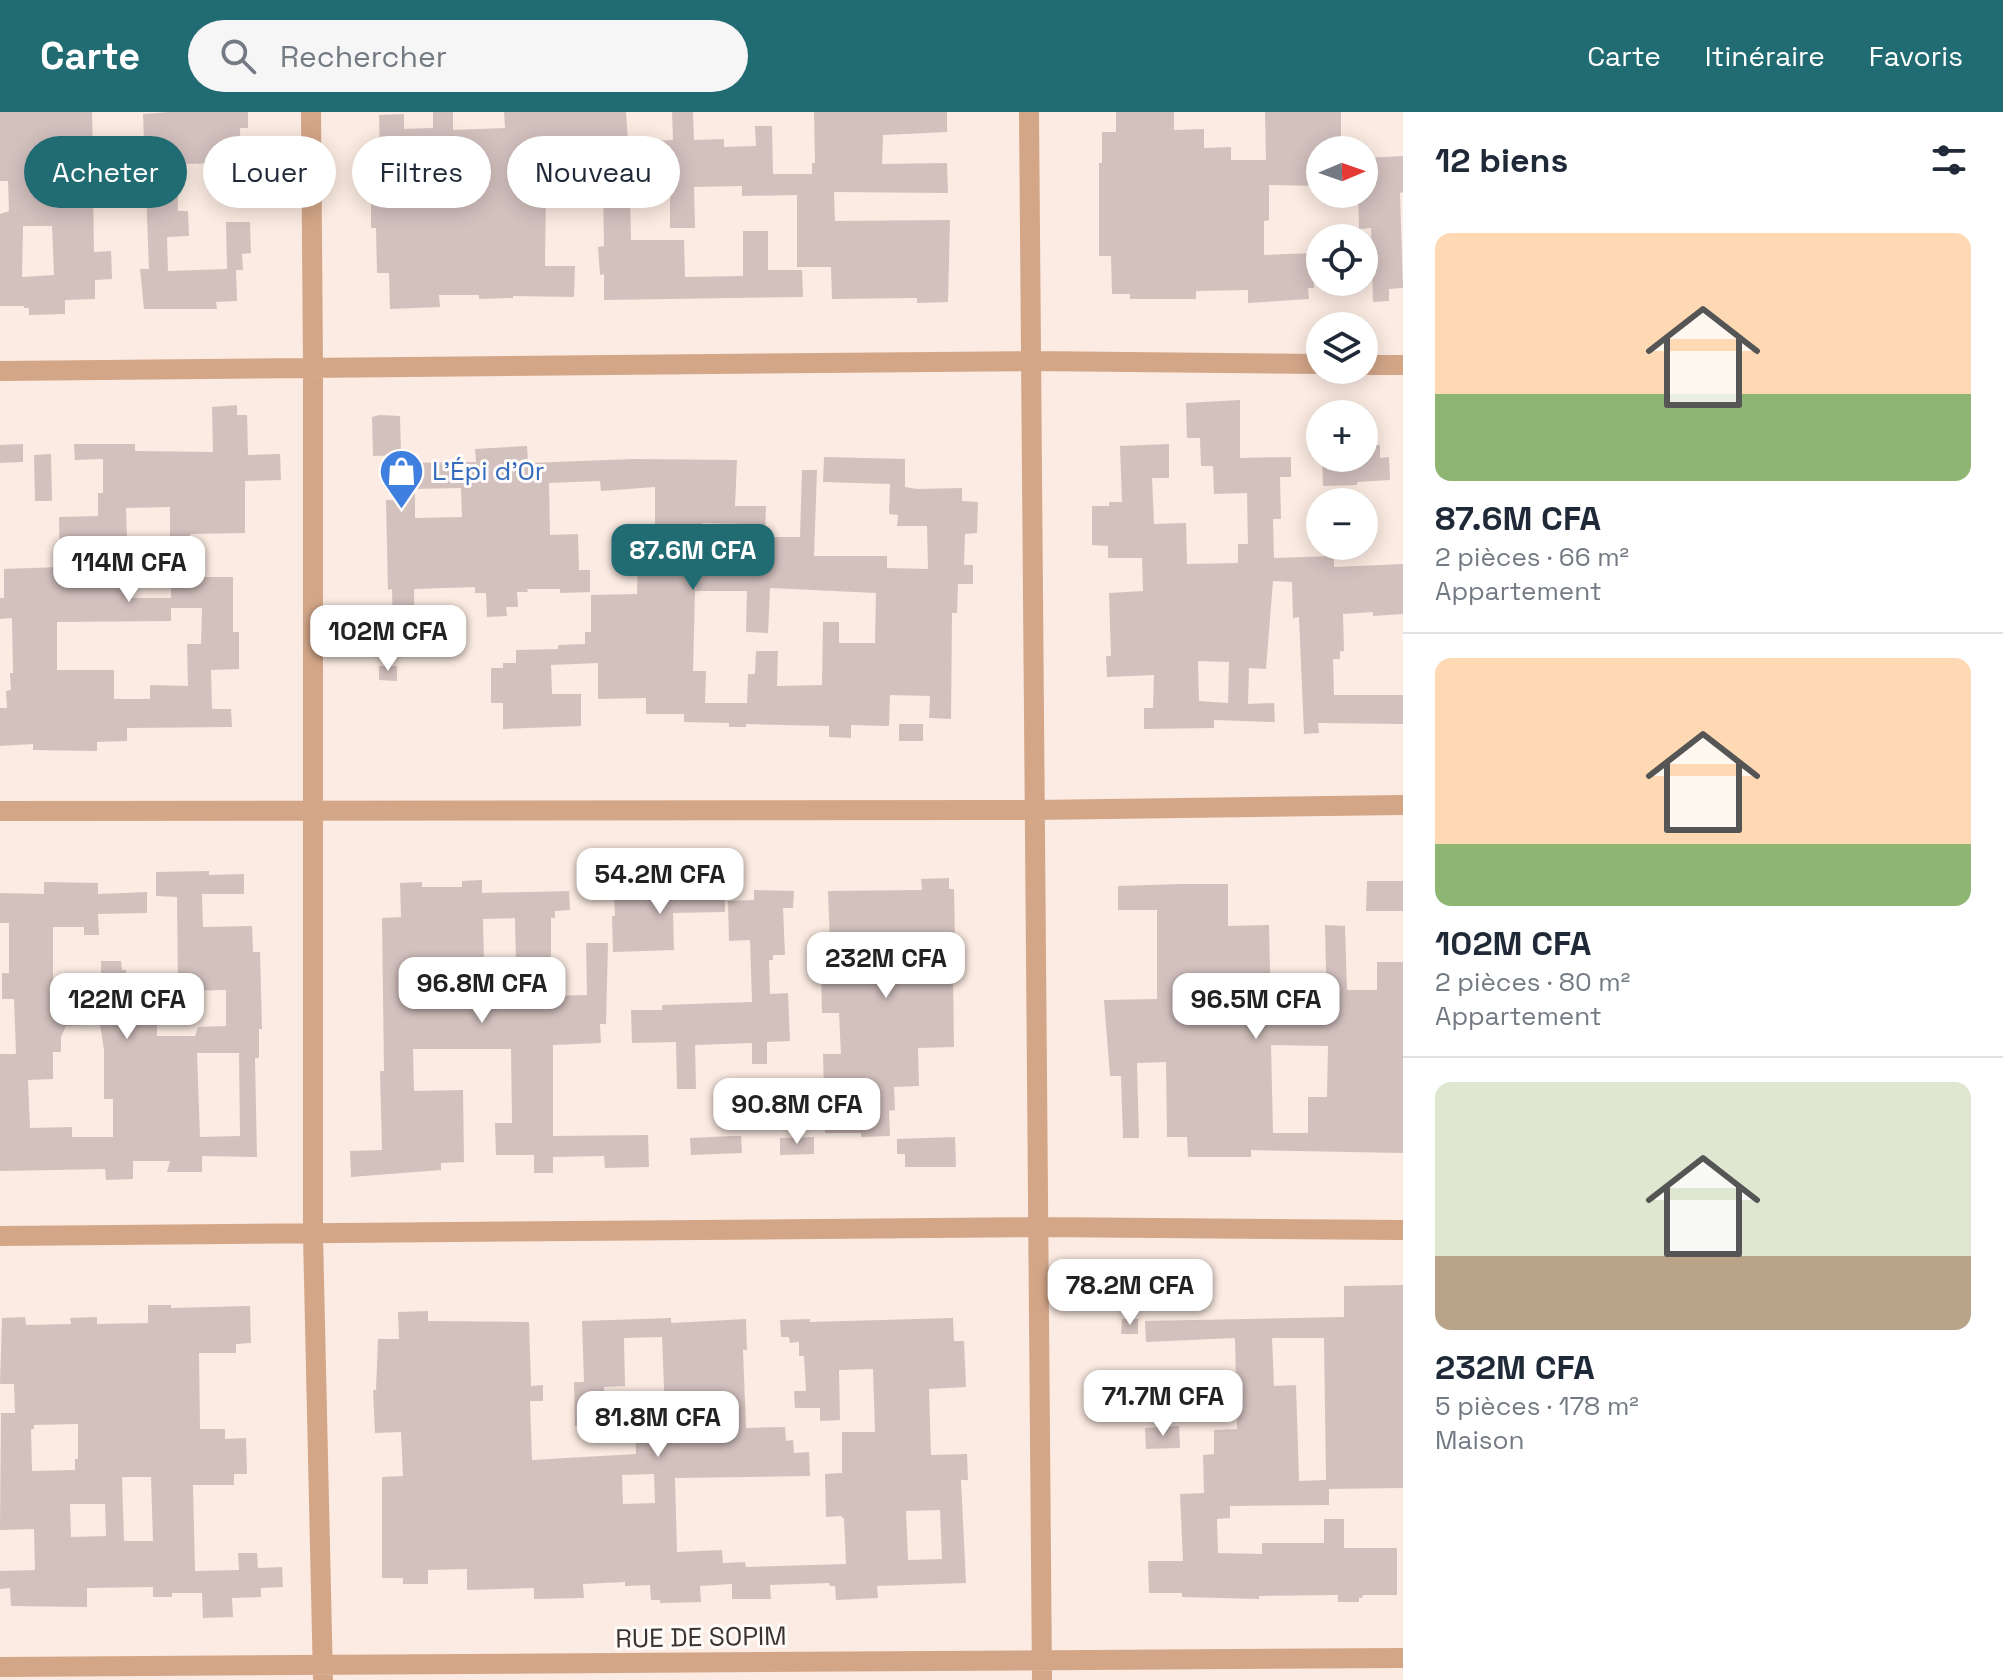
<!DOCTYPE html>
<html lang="fr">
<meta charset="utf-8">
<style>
:root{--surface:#fff;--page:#f6f6f7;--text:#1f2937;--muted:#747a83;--line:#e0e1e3;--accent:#216c73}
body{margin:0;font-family:"Space Grotesk",sans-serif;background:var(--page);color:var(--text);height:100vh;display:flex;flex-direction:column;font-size:30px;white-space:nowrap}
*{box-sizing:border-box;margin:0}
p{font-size:26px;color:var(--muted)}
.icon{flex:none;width:44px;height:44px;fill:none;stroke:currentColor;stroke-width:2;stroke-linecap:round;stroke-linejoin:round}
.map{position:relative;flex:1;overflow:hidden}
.drawer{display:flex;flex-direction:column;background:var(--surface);width:600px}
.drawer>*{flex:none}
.hud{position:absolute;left:24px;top:24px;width:760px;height:72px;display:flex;gap:16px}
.needle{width:52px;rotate:88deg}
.controls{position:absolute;left:1306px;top:24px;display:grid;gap:16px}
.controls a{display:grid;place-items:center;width:72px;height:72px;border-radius:50%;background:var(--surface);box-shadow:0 4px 20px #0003;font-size:40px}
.price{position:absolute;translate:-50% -68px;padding:0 18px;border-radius:16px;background:#fff;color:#222;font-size:26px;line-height:52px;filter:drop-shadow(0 2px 4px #0008)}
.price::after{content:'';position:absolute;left:50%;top:48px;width:24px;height:18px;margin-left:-12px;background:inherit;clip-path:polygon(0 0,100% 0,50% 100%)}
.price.selected{background:var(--accent);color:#fff}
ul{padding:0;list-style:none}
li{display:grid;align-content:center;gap:16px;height:424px;padding:0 32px}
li+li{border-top:2px solid var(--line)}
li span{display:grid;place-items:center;height:248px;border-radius:16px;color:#555}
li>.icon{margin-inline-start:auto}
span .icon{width:144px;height:144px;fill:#fffc;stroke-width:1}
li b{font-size:34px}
h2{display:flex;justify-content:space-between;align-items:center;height:96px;padding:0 32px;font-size:34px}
.tag{padding:0 28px;border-radius:36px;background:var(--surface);box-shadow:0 4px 20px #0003;font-size:28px;line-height:72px}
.tag.selected{background:var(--accent);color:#fff}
header{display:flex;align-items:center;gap:48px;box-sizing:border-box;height:112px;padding:0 40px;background:var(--accent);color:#fff}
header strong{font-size:38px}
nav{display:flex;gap:44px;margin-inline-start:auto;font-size:28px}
.search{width:560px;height:72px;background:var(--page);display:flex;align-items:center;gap:20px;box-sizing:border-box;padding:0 28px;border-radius:44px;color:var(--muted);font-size:30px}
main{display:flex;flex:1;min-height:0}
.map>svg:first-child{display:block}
.building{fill:#d3c1be;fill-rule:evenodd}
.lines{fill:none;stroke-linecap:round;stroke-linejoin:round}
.minor{stroke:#d3a688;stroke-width:20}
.labels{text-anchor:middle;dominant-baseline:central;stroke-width:6;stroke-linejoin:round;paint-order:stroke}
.shop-label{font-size:26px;fill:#366cbe;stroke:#fefbf9;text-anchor:start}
.street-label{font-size:26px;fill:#39322f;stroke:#fefbf9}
</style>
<header>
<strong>Carte</strong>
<div class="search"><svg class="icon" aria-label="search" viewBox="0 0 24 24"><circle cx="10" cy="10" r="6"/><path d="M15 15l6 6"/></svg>Rechercher</div>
<nav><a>Carte</a><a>Itinéraire</a><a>Favoris</a></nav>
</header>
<main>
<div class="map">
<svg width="1403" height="1568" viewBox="0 0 1403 1568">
<rect width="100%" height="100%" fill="#fbebe2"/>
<path class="building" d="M0 0H92L93 40 116 39 117 80H93L94 140 111 139 112 167 95 168V187L65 188V202L29 203V196H24V194H0V102L9 99 8 69H0ZM23 114H52L54 163 22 165Z
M170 0H248V16H240L241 51 177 52 178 99H188L189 124 167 125 168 159 227 157 226 110H250L251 141 242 142 243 158H236L237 189 216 190 217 197H144L140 157H149L143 2Z
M433 0H453V18L505 16 504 0H626L628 30 673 28 672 0H693L694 28 724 27V35L756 34 755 14H772L773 62H812V51H815L814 0H947V20L883 23 882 52 947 51 948 81 834 80 835 109 950 108 948 190 917 191V186L832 187 831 155H797V83L742 84V74L694 75 695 116H670V83L630 85 631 128H684L685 165 743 164V119H768V158H802L803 185 604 188V162L600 163 598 135 604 134 603 75H546L545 154H575L574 185 513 184V186L479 187V183H439L440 195 390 197 389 161H377L376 116H371V87L389 86V52H380L379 3 404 2V17L433 16Z
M1116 0H1174V18L1204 17V36L1231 35V48H1266L1265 0H1341V37H1320V74L1269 73V108L1264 109V143L1312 141 1314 176H1308L1309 187 1248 191V178L1196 179V187H1130V182H1112L1111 144H1099V51H1102V20H1116Z
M1403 44V80L1400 81 1403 176 1389 177V189L1373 190 1371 116 1359 117 1358 82H1364V46Z
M1240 288V346L1291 345V365H1280L1281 407H1273L1274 446 1334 444V455L1403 452V502L1373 504V500L1343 502 1344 539H1340V547H1333L1334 583H1403V612L1318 611 1319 621 1304 622 1299 505 1293 506 1292 470 1273 469 1266 557 1249 556 1248 592 1274 591 1275 610 1214 608V616L1144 617V596H1153L1154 563 1107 565 1106 544H1111L1109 481 1143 479 1142 446H1108V434L1092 433V394H1109V390H1122L1120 334 1169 332V366H1152L1154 412 1186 411 1187 452 1238 451V432H1248L1247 381 1214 382 1213 354H1201L1200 326H1187L1186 291ZM1198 549 1229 550 1228 591 1199 589Z
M237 293V303H247L248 343 280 342 281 368 245 369V421L190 422V429L170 430V395L126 396 127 426H132L133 445H127V486H171V465H233V520H239V557L211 558 212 597H231L232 615 127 616V629L97 630V639L33 638V632L0 634V596H7L6 579 11 578 10 561H13L12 506 0 507V486H4V457L60 455 59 405 98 404V381H103V347L75 348 74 332H135V339L213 340 212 295ZM171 496H202L201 532H187L188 574 150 573V587H114V558H57V510L171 509Z
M379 303 400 304 401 343 373 344 372 305Z
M23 332V350L0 351V333Z
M1364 333H1380V346L1389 345 1390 368 1357 370V373L1323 374 1322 346H1364Z
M527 334 528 351 634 347 737 348 735 394H766L765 425H800L802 358H817L814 444H887V456L928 457 927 414H897L898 403 889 402 890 372 823 370 824 345 905 347V375L917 377 962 376V389L978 390 977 421 965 422 964 453H973V472H958L957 501H952L951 607 929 606 930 584 890 583 889 614 851 613V626L829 625V614L746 612V615H729V611L684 610V602H646V586L598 587V551L551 553 552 582H581V614L503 617V591H491V556H503V551H516V538L558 537V533L585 532V520H591V483L637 482 638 450H651V416H655V375L601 379 600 369 549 371 550 423 578 422 579 458H590V480L560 481V477H527L528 480H517L518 495H506L507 504 487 505 486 481H475V475L414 477 415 543H388L387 514H393L392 477 388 478 386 388H400L399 351 476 350 475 337ZM461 376 462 405 415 406V377ZM702 411 747 412V451L701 450ZM770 476 876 481 875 531H839V510H823L822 573 777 574 778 539H756L755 562H748L747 591H705L706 559H693L695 479H747L746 520 768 521Z
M51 342 52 389H35L34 343Z
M379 554H397V569L379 568Z
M899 612H923V629H899Z
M209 759V763L244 762V782H202L203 815 252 814 253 840H260L262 917H259V946H255L257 1045 202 1044V1060H167L170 1049H133V1067L106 1068 105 1057 0 1059V942H16L14 887H2V861H9V811H0V781L44 782V770L98 771V782L147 780V801L98 802 99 823H84V815H53V885L101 883V849H121L122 858H126V870L172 868 173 887 157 888V924H195L198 915 226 914V878L178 879 177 785 156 784V760ZM100 912 104 938V987H113V1025H72V1015L30 1016 28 968 53 967V940H61V925L66 914ZM197 941H239L240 1024 200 1025Z
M949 766V777H954L955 827H935L936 864 953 863 954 935 918 936 919 974 894 975 895 998 889 999 890 1024 861 1025V1021H825L823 942H841L839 901H822L821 862 864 861 863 830 830 832 828 779 922 778 921 767Z
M482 768V781L569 779 570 798 555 799V806H551V884L587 883 586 831H608L606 912H600L601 931 553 933V1024L648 1023 649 1055 605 1056 604 1044 553 1045V1061H534V1043H496L495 1011H512L511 937H413L414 979 463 978 464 1050 441 1051V1058L351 1065 350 1039 382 1038 380 959H384L382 806 401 805 400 771 422 770V775H462V769ZM515 806 516 852 484 853 483 807Z
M724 768 725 800 673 801 674 838 613 840 612 804H615L614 783 698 781 697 769Z
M1367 769H1403V799H1366Z
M1181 772H1228V814L1269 813 1270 861H1244L1245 911 1315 912V908L1327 909 1325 813 1345 814 1347 878H1377V850H1403V1041L1251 1038V1045H1188L1187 1025H1167L1166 950 1137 951 1139 1026H1123L1121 964H1110L1104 888 1157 887V798H1118V774ZM1271 933 1328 934 1327 985H1308V1021H1273Z
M754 778 794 779 793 796H783L785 843H773V848H769L770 882 788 881 790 929 767 930V952H752V931L695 933 696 977H677L676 930 632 931 631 898H662V893L752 890 750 828 729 829 728 789 754 788Z
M732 1024H741L742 1041 691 1043 690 1026Z
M814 1025V1042L780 1043V1026Z
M955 1025 956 1055H905V1042H897V1027Z
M1403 1173V1376L1329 1377V1393L1230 1394V1406L1217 1407 1218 1441 1262 1442V1431H1324V1407H1344V1436H1397V1483H1363L1362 1486H1359V1490H1338V1483L1259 1484V1487L1182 1485V1481H1149L1148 1449H1183L1180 1382 1204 1381 1203 1343 1214 1342V1318L1237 1317 1235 1226 1146 1230 1145 1209 1344 1205V1174ZM1272 1226H1324L1326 1368 1299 1369 1296 1273 1274 1274Z
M148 1193H171V1196L250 1194 251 1231 236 1232V1241H199L200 1317H225V1327L246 1326 247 1362H234V1373H193L195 1459 239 1458 238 1441H257L258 1456 282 1455 283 1475 261 1476V1485L232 1486 233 1505 203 1506 202 1481H172V1485H153V1475L87 1476V1495L11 1494 10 1476 0 1477V1459L35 1458 34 1417 0 1418 1 1301H15L14 1272H0L2 1206 25 1205 26 1213 71 1212 70 1206 97 1205V1212L148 1211ZM78 1312V1347H75V1358L32 1359 31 1317H34V1313ZM122 1365H151L153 1429H124ZM70 1392H105L106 1424 71 1425Z
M428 1199V1209L529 1210 531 1274 543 1273V1289H530L532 1348 636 1342 635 1303 665 1302 662 1225 624 1226 625 1274 604 1275 605 1313 575 1314 574 1270H584L582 1209 671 1206V1211L746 1207 747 1238H743L746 1316 785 1315 786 1329 793 1328 794 1341 809 1340 810 1364 675 1366 677 1440 722 1438 723 1451 745 1450 746 1455 846 1452 844 1407 841 1404 826 1405 825 1362 842 1361V1320H875L873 1257 839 1258 840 1308 820 1309V1296H795L794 1279H806L804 1244H799V1230L790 1231 789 1225H781L780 1208 810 1207V1210L953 1206 954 1229H964L966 1275 929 1277 931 1343 967 1342 968 1368H961L966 1471 877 1474 878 1486 836 1488 835 1474H830L829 1471 770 1473 771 1487H732V1472L700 1474 701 1490 660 1491V1488H651L650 1473 625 1474V1470L583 1472 584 1486 534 1487V1476L467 1478V1457L428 1458V1472H403V1466H382V1365L403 1364 401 1320 375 1321 373 1278H376L378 1227H399L398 1200ZM654 1362 655 1391 623 1392 622 1363ZM940 1398 942 1447 908 1448 906 1399Z
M1122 1207H1138V1222H1121Z
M1137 1279V1298H1119L1118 1280Z
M1179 1314 1180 1336 1146 1337 1145 1316Z"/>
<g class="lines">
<path class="minor" d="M311 0 313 255V1123L323 1568
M1029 0 1042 1568
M1364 253H1403
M0 259 1032 249 1320 252
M0 699 1035 698 1403 693
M0 1124 1039 1115 1403 1118
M0 1555 1403 1546"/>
</g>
<defs>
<symbol id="shop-pin" viewBox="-11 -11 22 30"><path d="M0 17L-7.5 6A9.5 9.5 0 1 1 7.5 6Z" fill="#3f7fe0" stroke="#fefbf9"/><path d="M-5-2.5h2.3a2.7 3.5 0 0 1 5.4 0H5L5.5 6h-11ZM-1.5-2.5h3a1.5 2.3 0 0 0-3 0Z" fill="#fff"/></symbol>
</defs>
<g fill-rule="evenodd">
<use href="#shop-pin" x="376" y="334" width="51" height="69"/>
</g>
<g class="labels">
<g class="shop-label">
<text x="432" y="359">L'Épi d'Or</text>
</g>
<g class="street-label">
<text transform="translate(701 1525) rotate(-1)">RUE DE SOPIM</text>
</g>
</g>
</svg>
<div class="controls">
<a><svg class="needle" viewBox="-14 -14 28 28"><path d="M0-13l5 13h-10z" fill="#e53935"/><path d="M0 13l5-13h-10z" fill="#747a83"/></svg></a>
<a><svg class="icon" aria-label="locate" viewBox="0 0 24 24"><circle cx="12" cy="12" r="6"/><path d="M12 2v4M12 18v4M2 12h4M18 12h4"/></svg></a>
<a><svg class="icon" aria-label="layers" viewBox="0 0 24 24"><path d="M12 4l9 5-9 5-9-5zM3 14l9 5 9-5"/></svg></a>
<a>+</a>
<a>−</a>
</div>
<b class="price selected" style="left:693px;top:480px">87.6M CFA</b>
<b class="price" style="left:129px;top:492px">114M CFA</b>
<b class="price" style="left:388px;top:561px">102M CFA</b>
<b class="price" style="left:660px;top:804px">54.2M CFA</b>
<b class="price" style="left:886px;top:888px">232M CFA</b>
<b class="price" style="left:482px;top:913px">96.8M CFA</b>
<b class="price" style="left:127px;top:929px">122M CFA</b>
<b class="price" style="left:1256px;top:929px">96.5M CFA</b>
<b class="price" style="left:797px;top:1034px">90.8M CFA</b>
<b class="price" style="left:1130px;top:1215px">78.2M CFA</b>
<b class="price" style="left:1163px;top:1326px">71.7M CFA</b>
<b class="price" style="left:658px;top:1347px">81.8M CFA</b>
<div class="hud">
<a class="tag selected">Acheter</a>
<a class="tag">Louer</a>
<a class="tag">Filtres</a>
<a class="tag">Nouveau</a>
</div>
</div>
<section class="drawer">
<h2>12 biens<svg class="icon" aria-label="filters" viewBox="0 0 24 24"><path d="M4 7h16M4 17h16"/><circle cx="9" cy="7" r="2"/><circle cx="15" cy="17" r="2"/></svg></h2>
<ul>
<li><span style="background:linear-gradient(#ffd9b3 65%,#8fb573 0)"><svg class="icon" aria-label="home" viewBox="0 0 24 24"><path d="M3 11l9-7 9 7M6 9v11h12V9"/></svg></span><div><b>87.6M CFA</b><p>2 pièces · 66 m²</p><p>Appartement</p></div></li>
<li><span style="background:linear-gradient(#ffd9b3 75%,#8fb573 0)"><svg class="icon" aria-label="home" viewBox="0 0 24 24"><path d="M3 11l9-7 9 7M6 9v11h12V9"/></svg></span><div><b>102M CFA</b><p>2 pièces · 80 m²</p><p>Appartement</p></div></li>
<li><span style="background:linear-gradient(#dfe7d0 70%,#b9a48a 0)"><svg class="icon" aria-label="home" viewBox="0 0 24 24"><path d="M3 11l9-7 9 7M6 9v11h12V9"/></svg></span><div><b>232M CFA</b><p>5 pièces · 178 m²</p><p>Maison</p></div></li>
</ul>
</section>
</main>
